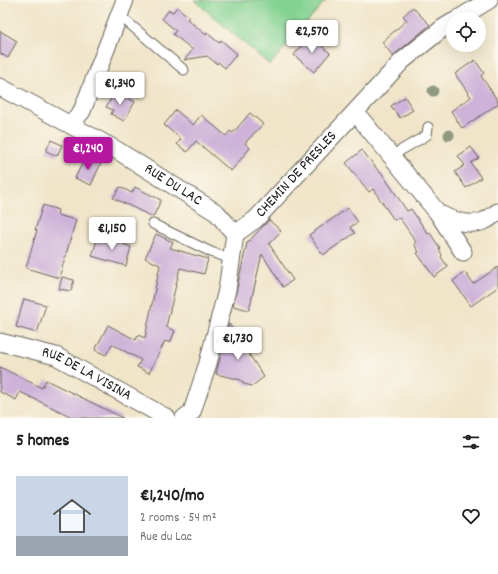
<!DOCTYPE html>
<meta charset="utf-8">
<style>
:root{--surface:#fff;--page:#f2f2f2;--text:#202124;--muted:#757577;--line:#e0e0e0;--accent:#b5179e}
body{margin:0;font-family:Dekko,sans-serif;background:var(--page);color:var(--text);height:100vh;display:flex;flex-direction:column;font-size:15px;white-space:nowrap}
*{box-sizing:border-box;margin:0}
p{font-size:13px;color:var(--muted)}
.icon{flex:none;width:22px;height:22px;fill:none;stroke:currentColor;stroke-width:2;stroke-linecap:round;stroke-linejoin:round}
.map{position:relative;height:418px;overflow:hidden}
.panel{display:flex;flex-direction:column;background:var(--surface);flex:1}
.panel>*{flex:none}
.fabs{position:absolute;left:446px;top:12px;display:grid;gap:8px}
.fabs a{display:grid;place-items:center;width:40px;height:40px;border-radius:50%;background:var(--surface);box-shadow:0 4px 16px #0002;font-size:20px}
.price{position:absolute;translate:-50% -34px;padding:0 9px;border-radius:4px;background:#fff;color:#222;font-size:13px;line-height:26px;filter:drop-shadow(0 1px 2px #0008)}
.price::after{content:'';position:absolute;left:50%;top:24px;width:12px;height:9px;margin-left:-6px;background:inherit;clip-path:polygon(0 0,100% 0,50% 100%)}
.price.selected{background:var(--accent);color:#fff}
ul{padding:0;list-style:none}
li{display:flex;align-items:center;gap:12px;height:100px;padding:0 16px}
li+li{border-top:1px solid var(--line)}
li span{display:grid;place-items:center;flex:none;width:112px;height:80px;border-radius:0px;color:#555}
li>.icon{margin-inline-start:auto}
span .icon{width:48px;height:48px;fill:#fffc;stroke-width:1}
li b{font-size:17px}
h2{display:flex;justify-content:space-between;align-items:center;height:48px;padding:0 16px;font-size:17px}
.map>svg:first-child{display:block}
.green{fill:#83d291;stroke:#507756}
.building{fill:#ceb2d9}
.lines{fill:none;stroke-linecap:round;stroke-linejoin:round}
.service-casing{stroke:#666259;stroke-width:11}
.minor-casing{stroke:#666259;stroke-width:19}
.service{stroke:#fff;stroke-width:9}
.minor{stroke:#fff;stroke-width:17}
.tree{fill:#8f9a80}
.labels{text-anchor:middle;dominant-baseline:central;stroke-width:4;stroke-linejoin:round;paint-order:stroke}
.street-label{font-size:15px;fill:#1c1c1c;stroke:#fbf7ec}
</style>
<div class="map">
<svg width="498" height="418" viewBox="0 0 498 418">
<rect width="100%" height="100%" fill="#fbf7ec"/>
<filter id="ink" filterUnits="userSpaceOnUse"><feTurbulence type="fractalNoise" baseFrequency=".025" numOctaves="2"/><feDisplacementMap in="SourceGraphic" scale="8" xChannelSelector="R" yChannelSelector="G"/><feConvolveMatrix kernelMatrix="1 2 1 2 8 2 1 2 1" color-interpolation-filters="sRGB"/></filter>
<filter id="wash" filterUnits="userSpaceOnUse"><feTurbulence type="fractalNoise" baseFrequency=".012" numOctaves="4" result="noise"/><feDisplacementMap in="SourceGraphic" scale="16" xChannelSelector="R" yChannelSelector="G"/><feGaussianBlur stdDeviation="0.9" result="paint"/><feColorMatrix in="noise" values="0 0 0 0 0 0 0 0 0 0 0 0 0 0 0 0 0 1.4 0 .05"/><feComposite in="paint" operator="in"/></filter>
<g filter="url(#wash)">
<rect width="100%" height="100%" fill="#f0e5c9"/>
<path class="green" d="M194 0H326L270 65Z"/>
<g id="blocks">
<path class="building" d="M177 7 189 17 187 19 206 35 207 33 219 43 221 40 237 54 225 68 218 62 217 64 207 56 184 60 193 50 173 34 176 31 162 19 169 10 173 12Z
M413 7 417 12 430 25 393 56 382 42 407 20 403 16Z
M0 31 17 41 8 58 0 53Z
M310 36 330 53 314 72 294 55Z
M475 60 484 73 481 76 498 101V104L462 128 451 111 471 97 455 74Z
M116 91 135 102 124 121 111 114 113 110 106 107Z
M405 97 413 110 400 118 391 106Z
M176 110 193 125 201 115 226 136 230 131 233 133 250 113 263 124 245 143 250 148 231 171 196 141 187 152 177 144 181 139 164 125Z
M51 140 62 145 57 156 46 151Z
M471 147 479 158 471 163 481 178 466 188 455 172 465 165 458 156Z
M362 150 380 173 381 172 407 211 411 209 428 234 430 233 440 248 439 249 442 255 441 257 448 267 434 277 417 253 419 252 414 244 416 242 399 217 394 220 373 189 369 192 346 163Z
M86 156 101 163 91 185 75 178Z
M120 187 132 193 135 187 161 200 153 217 113 198Z
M43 205 58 210 57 215 76 220 59 278 26 268 37 230H35Z
M348 208 358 222 350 227 355 233 323 255 309 235Z
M269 220 281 231 269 244 293 280 283 287 262 254 249 310 233 306 247 243Z
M156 234 173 242 170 248 208 259 204 274 180 268 166 327 175 331 170 343 165 341 149 373 137 367 141 360 112 344 106 355 95 350 108 325 136 340 138 335 145 338 160 265 145 258Z
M98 237 124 242 123 244 131 247 126 266 92 256Z
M498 267V287L471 306 453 281 465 272 473 284Z
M62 277 74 280 71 291 59 289Z
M24 299 46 305 37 333 16 327Z
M229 324 264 377 252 386 244 384 241 380 216 374Z
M0 367 42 388 46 380 123 418H74L20 392 16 400 0 392Z"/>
</g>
</g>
<g filter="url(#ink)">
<use href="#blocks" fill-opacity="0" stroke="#666259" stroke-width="1"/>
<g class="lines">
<defs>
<path id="service" d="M119 15 184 70
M390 154 398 152 427 135 428 127
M153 224 211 252 231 259"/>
<g id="minor">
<path d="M458 19 489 0"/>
<path id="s1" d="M0 87 115 149 217 213 235 234"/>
<path d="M355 112 438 213C451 220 469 227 484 221 489 219 493 215 498 212"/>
<path d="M71 124 82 111 125 0"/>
<path d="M438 213 463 252"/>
<path id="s2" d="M235 234 256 219 402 61 443 28 453 22"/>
<path id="s3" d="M0 342 56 356 167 418"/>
<path d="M184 418 192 412 208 363 227 290 235 234"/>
</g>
</defs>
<use href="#service" class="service-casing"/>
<use href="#minor" class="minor-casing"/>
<use href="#service" class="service"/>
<use href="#minor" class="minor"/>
</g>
<g class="tree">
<circle cx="433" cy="91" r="5.5"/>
<circle cx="449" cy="135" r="5.5"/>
</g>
</g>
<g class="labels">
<g class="street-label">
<text stroke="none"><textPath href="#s2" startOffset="86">CHEMIN DE PRESLES</textPath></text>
<text stroke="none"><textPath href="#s1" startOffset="199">RUE DU LAC</textPath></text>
<text stroke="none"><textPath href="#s3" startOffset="93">RUE DE LA VISINA</textPath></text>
</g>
</g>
</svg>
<div class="fabs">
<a><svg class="icon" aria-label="locate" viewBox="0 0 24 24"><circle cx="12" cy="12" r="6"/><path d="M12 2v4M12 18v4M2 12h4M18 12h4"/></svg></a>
</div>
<b class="price" style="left:312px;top:54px">€2,570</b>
<b class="price" style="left:120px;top:106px">€1,340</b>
<b class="price selected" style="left:88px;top:171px">€1,240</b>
<b class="price" style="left:112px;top:251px">€1,150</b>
<b class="price" style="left:238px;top:361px">€1,730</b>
</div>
<section class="panel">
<h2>5 homes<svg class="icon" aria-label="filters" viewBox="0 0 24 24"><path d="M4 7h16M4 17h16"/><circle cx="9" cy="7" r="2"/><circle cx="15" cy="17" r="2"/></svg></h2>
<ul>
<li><span style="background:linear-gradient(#c9d6e8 75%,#9aa5b1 0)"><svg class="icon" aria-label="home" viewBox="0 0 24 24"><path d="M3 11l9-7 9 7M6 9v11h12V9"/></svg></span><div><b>€1,240/mo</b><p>2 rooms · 54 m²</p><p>Rue du Lac</p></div><svg class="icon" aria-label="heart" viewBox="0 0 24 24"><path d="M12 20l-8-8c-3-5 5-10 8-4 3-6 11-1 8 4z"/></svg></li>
</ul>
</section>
